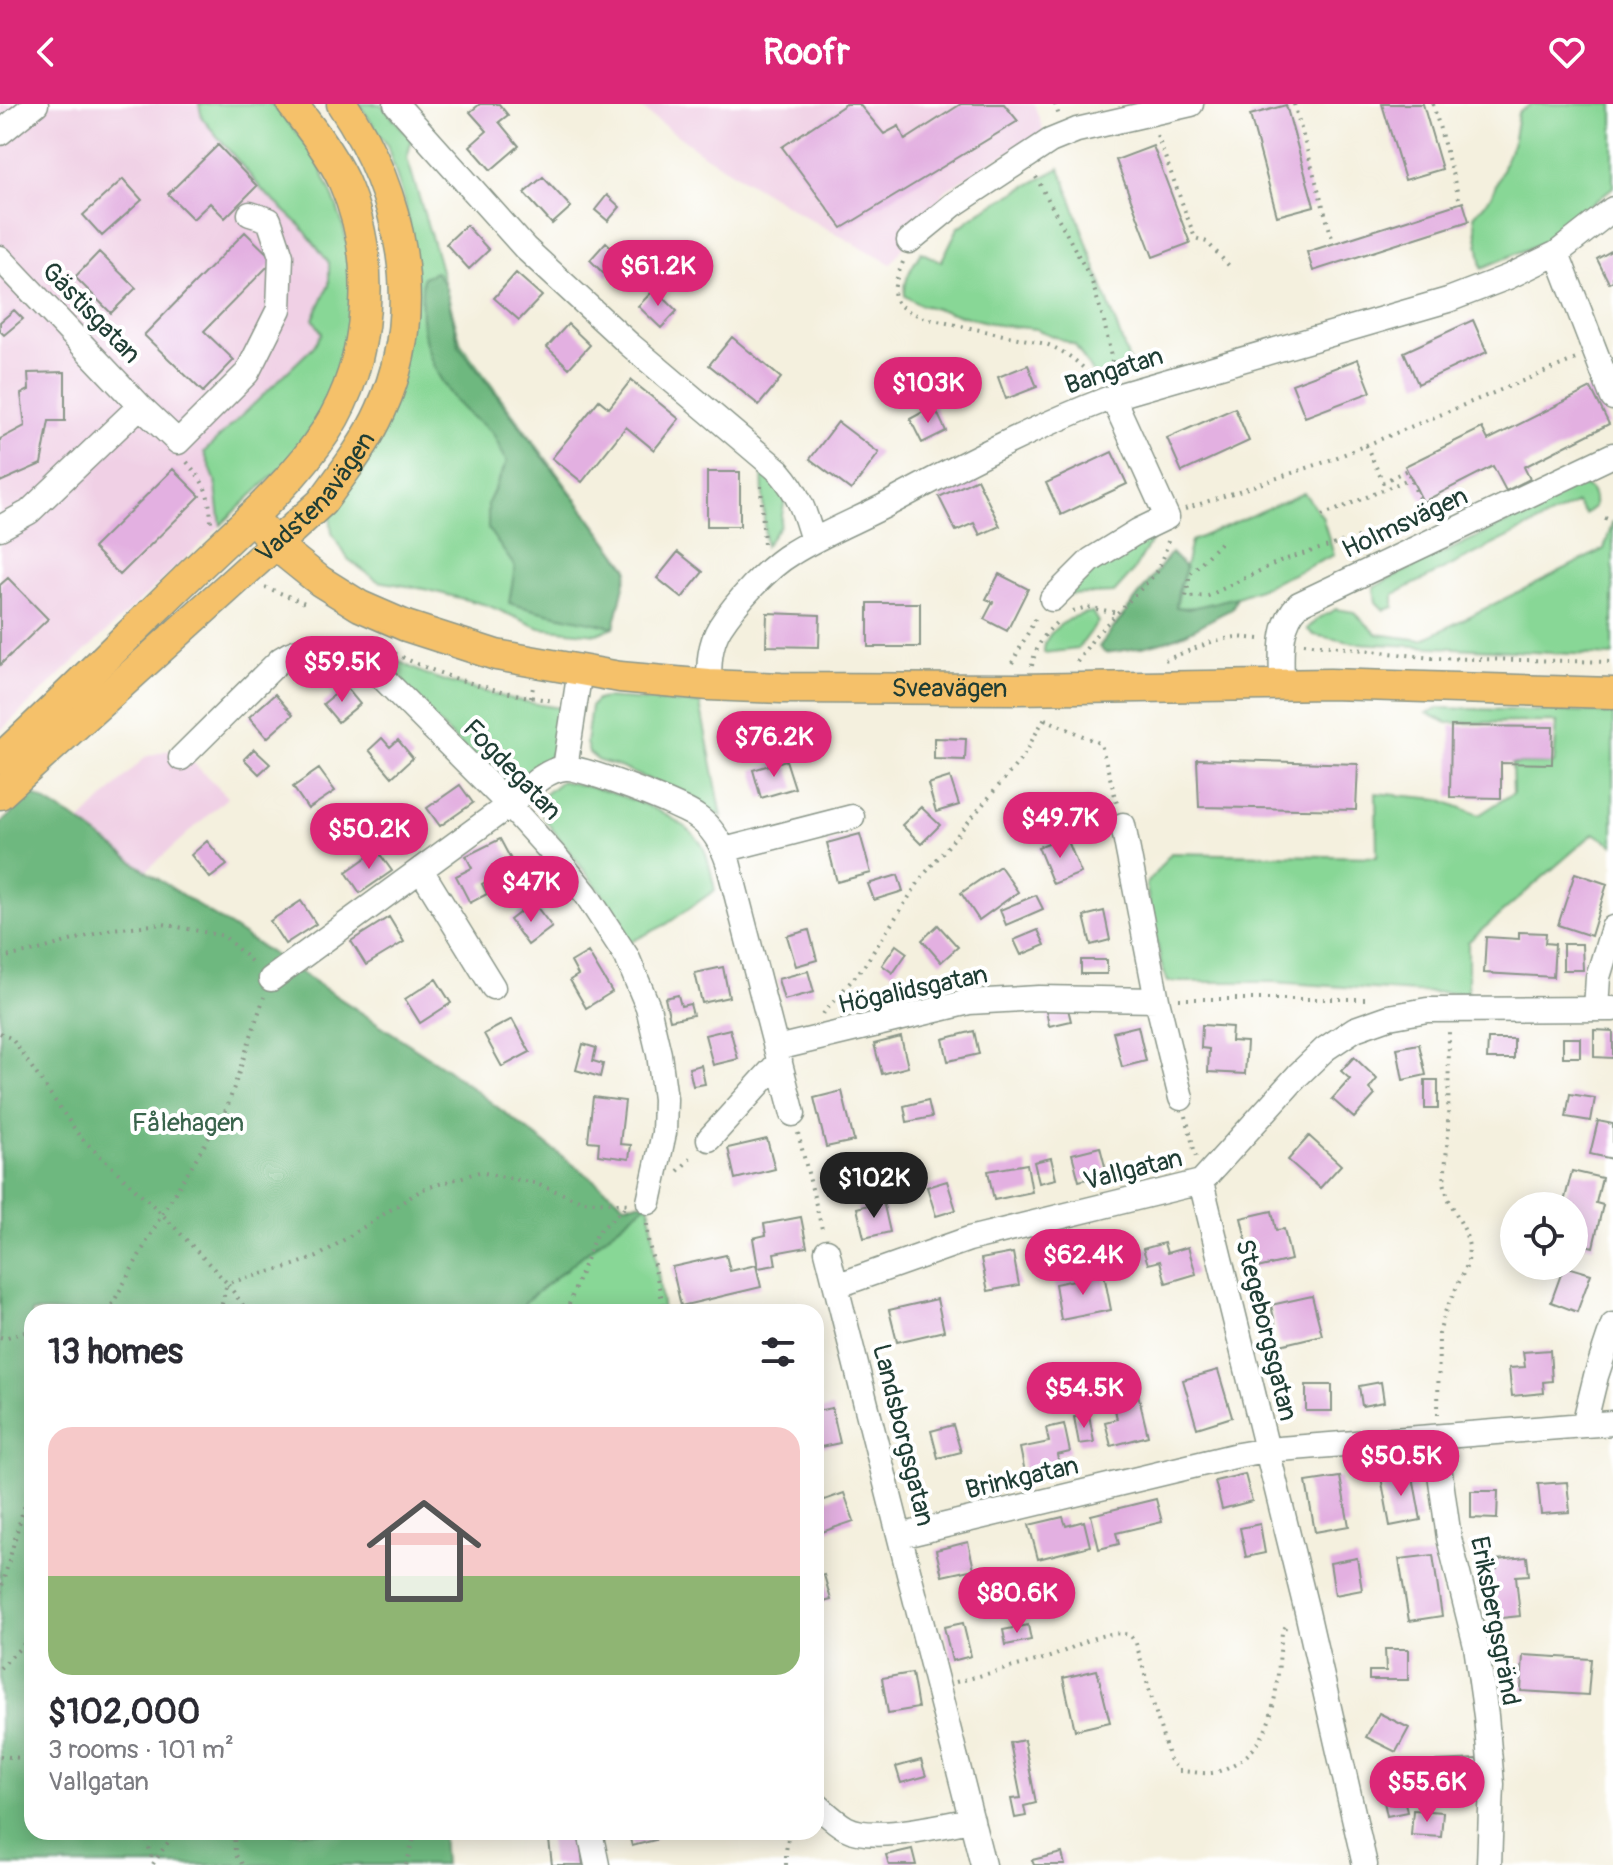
<!DOCTYPE html>
<meta charset="utf-8">
<style>
:root{--surface:#fff;--page:#f7f7f7;--text:#2b2b33;--muted:#7c7c81;--line:#e1e1e2;--accent:#db2777}
body{margin:0;font-family:Pangolin,sans-serif;background:var(--page);color:var(--text);height:100vh;display:flex;flex-direction:column;font-size:30px;white-space:nowrap}
*{box-sizing:border-box;margin:0}
p{font-size:26px;color:var(--muted)}
.icon{flex:none;width:44px;height:44px;fill:none;stroke:currentColor;stroke-width:2;stroke-linecap:round;stroke-linejoin:round}
.map{position:relative;flex:1;overflow:hidden}
.sheet{position:absolute;left:24px;top:1200px;width:800px;height:536px;display:flex;flex-direction:column;background:var(--surface);border-radius:24px;box-shadow:0 4px 20px #0003}
.sheet>*{flex:none}
.buttons{position:absolute;left:1500px;top:1088px;display:grid;gap:16px}
.buttons a{display:grid;place-items:center;width:88px;height:88px;border-radius:50%;background:var(--surface);box-shadow:0 4px 20px #0003;font-size:40px}
.price{position:absolute;translate:-50% -68px;padding:0 18px;border-radius:28px;background:var(--accent);color:#fff;font-size:26px;line-height:52px;filter:drop-shadow(0 2px 4px #0008)}
.price::after{content:'';position:absolute;left:50%;top:48px;width:24px;height:18px;margin-left:-12px;background:inherit;clip-path:polygon(0 0,100% 0,50% 100%)}
.price.active{background:#222;color:#fff}
ul{padding:0;list-style:none}
li{display:grid;align-content:center;gap:16px;height:424px;padding:0 24px}
li+li{border-top:2px solid var(--line)}
li span{display:grid;place-items:center;height:248px;border-radius:24px;color:#555}
li>.icon{margin-inline-start:auto}
span .icon{width:144px;height:144px;fill:#fffc;stroke-width:1}
li b{font-size:34px}
h2{display:flex;justify-content:space-between;align-items:center;height:96px;padding:0 24px;font-size:34px}
header{display:flex;justify-content:space-between;align-items:center;height:104px;padding:0 24px;background:var(--accent);color:#fff;font-size:36px;font-weight:800}
.map>svg:first-child{display:block}
.built{fill:#f0d0e5}
.green{fill:#88d796;stroke:#548a65;stroke-width:2}
.forest{fill:#6eb87f;stroke:#467a5a;stroke-width:2}
.building{fill:#e3b0e1}
.lines{fill:none;stroke-linecap:round;stroke-linejoin:round}
.minor-casing{stroke:#8a9689;stroke-width:27}
.major-casing{stroke:#8a9689;stroke-width:33}
.path{stroke:#8a9689;stroke-width:4;stroke-dasharray:2 6;stroke-linecap:butt}
.minor{stroke:#fff;stroke-width:24}
.major{stroke:#f5c16b;stroke-width:30}
.labels{text-anchor:middle;dominant-baseline:central;stroke-width:8;stroke-linejoin:round;paint-order:stroke}
.street-label{font-size:26px;fill:#1f3d34;stroke:#fff}
.park-label{font-size:26px;fill:#39644c;stroke:#fff}
</style>
<header><svg class="icon" aria-label="back" viewBox="0 0 24 24"><path d="M15 5l-7 7 7 7"/></svg>Roofr<svg class="icon" aria-label="heart" viewBox="0 0 24 24"><path d="M12 20l-8-8c-3-5 5-10 8-4 3-6 11-1 8 4z"/></svg></header>
<div class="map">
<svg width="1613" height="1761" viewBox="0 0 1613 1761">
<rect width="100%" height="100%" fill="#fff"/>
<filter id="ink" filterUnits="userSpaceOnUse"><feTurbulence type="fractalNoise" baseFrequency=".0125" numOctaves="2"/><feDisplacementMap in="SourceGraphic" scale="16" xChannelSelector="R" yChannelSelector="G"/><feConvolveMatrix kernelMatrix="1 2 1 2 8 2 1 2 1" color-interpolation-filters="sRGB"/></filter>
<filter id="wash" filterUnits="userSpaceOnUse"><feTurbulence type="fractalNoise" baseFrequency=".006" numOctaves="4" result="noise"/><feDisplacementMap in="SourceGraphic" scale="32" xChannelSelector="R" yChannelSelector="G"/><feGaussianBlur stdDeviation="1.8" result="paint"/><feColorMatrix in="noise" values="0 0 0 0 0 0 0 0 0 0 0 0 0 0 0 0 0 1.4 0 .05"/><feComposite in="paint" operator="in"/></filter>
<g filter="url(#wash)">
<rect width="100%" height="100%" fill="#f4f0de"/>
<path class="built" d="M0 0H199L202 14 217 32 263 87 300 121 328 159 329 181 313 215 322 229 215 376 221 421 0 627Z
M635 0H1034L1045 31 992 57 946 86 891 160 811 116 704 51Z
M177 643 228 693 146 767 80 718 145 653Z"/>
<path class="green" d="M199 0H272C285 15 299 30 311 47 318 56 322 69 327 79 371 171 353 274 291 353 283 363 273 371 265 379 250 393 235 407 221 421L215 376 204 348 313 243 322 229 313 215 329 181V159L300 121 263 87 217 32 202 14Z
M359 0H381L412 35 407 54 437 152 461 240 628 465 614 523 597 530 540 524 487 501 424 485 378 477 348 455 332 429 330 411 361 365 412 142 405 99 387 41Z
M1532 0H1613V83L1546 137 1482 164 1474 112 1492 91 1514 35 1518 9Z
M1060 64 1132 265 1106 275 1097 276 1075 241 1036 225 998 221 918 200 905 192C903 175 913 162 921 148L941 158 958 124 981 107Z
M762 365 776 379 785 395 780 422 765 442Z
M1582 380C1593 385 1595 392 1594 403L1585 410 1577 399 1394 490V503L1384 506 1376 498 1374 484 1388 475 1530 408 1559 388Z
M1304 389 1322 412 1334 451C1294 469 1219 509 1176 503L1191 437Z
M1613 417V552L1356 539 1314 531 1307 525 1319 514 1336 505 1354 508 1377 530 1422 536 1604 445Z
M1156 429 1132 469 1114 489 1066 491 1098 456Z
M1092 508 1098 518 1078 545 1044 549C1043 526 1072 511 1092 508Z
M390 551C417 570 447 578 478 586 505 594 532 600 560 604L557 634 548 657 522 677 509 682 499 680 381 561 383 553Z
M604 594 700 600 722 712 703 704 683 690 617 662 599 657 589 649 586 639 591 602 597 596Z
M1440 604 1601 609 1613 611V741L1594 729 1468 838V889L1415 888 1274 878H1168L1161 859 1146 781 1171 749 1377 753 1376 689 1439 695 1479 711 1513 689 1512 660H1554L1557 618 1447 619 1427 609Z
M561 677C604 685 673 703 700 738 708 747 712 774 715 786L667 820 629 839 610 800 543 713 540 694Z
M649 1098 663 1208H520L526 1197Z"/>
<path class="forest" d="M436 168 445 181 459 242 628 465 614 523C579 515 543 510 509 499L515 463 488 425V399L507 358C502 349 498 339 493 330 485 321 472 315 464 306 427 267 417 225 423 173Z
M1171 449 1186 464 1178 488 1176 503 1188 505 1237 493 1232 505C1215 512 1202 522 1186 529 1159 541 1134 545 1105 549L1099 543Z
M33 690 80 718 146 767 447 965 625 1100 649 1098 526 1197 520 1208H32V1728H442L444 1761H0V720Z"/>
<g id="blocks">
<path class="building" d="M480 0H499L508 11 499 18 519 42 491 66 470 42 487 27 470 8Z
M846 0H859L884 30 899 22 905 36 961 0H1004L1018 17 842 124 782 43Z
M1382 0H1423L1442 65 1405 76Z
M1286 1 1314 102 1277 112 1250 11Z
M218 41 257 82 225 114 210 99 193 115 168 90Z
M1153 42 1190 139 1153 153 1116 56Z
M543 73 571 103 552 120 524 89Z
M123 75 142 96 102 132 83 111Z
M607 91 620 103 608 117 595 106Z
M1463 98 1469 117 1313 167 1307 148Z
M466 121 489 146 469 165 446 140Z
M245 128 274 156 204 227 234 256 203 288 144 231Z
M606 138 624 156 607 173 590 156Z
M1613 146V177L1609 179 1597 155Z
M99 148 136 184 111 209 75 173Z
M516 169 542 192 519 216 494 194Z
M655 185 677 207 661 224 638 202Z
M14 206 23 215 4 231 0 227V218Z
M1473 216 1487 248 1418 280 1404 248Z
M568 220 590 241 569 264 547 243Z
M732 233 781 274 759 301 709 261Z
M1358 255 1371 288 1305 313 1292 280Z
M1028 261 1037 283 1006 295 998 273Z
M65 268V317H49L41 360 0 378V335L25 322 21 290 29 286 28 269Z
M631 276 679 315 654 346 626 323 582 378 552 354 599 296 609 304Z
M1591 284 1609 320 1524 363 1530 375 1506 387 1493 362 1423 398 1405 362 1482 324 1488 336Z
M934 302 946 327 922 339 910 315Z
M1235 304 1249 337 1182 368 1167 334Z
M838 318 879 349 851 386 810 355Z
M1112 348 1127 380 1061 411 1046 379Z
M173 365 200 392 120 471 93 444Z
M707 368H740V422H707Z
M977 375 1000 422 980 431 974 419 956 427 939 393Z
M678 448 703 468 682 494 657 474Z
M999 470 1028 485 1007 527 984 515 993 498 986 495Z
M8 474 48 515 0 561V481Z
M868 499H920V543H868Z
M767 509 820 511 819 543 766 542Z
M345 582 360 600 338 618 323 600Z
M275 590 293 611 267 634 249 613Z
M1451 622 1553 623 1552 660 1501 659V694L1450 693Z
M382 634 390 643 398 636 413 654 392 673 369 646Z
M934 634 966 635 965 656 934 655Z
M254 645 270 660 259 670 244 655Z
M1197 655 1358 660 1356 706 1199 703Z
M786 656 795 684 761 694 753 666Z
M319 665 335 687 308 705 293 683Z
M950 673 959 701 936 708 928 680Z
M460 681 473 699 440 722 427 704Z
M1089 693 1097 711 1084 717 1076 699Z
M921 703 940 721 921 740 902 721Z
M408 704 421 726 403 738 389 715Z
M860 730 871 769 837 778 827 739Z
M1066 732 1081 769 1053 780 1038 743Z
M500 735 515 763 482 780 487 790 470 799 456 772 472 764 466 752Z
M207 737 227 761 210 774 191 751Z
M377 746 392 767 360 789 346 768Z
M1000 762 1018 788 979 816 961 789Z
M1575 769 1607 780 1591 832 1558 821Z
M898 771 903 787 874 796 868 780Z
M1036 791 1043 805 1006 821 1000 806Z
M301 797 316 820 285 840 270 817Z
M533 798 552 823 528 841 510 816Z
M1104 807 1110 836 1091 841 1084 812Z
M389 813 404 838 366 861 351 837Z
M938 821 958 843 941 858 922 836Z
M809 826 817 856 796 862 787 832Z
M1038 826 1045 841 1021 851 1014 836Z
M1519 828 1546 829 1545 839 1555 840 1553 873 1484 869 1486 833 1519 835Z
M1563 840H1582L1583 866H1563Z
M896 841 907 849 893 869 882 861Z
M588 848 612 888 586 904 570 876 578 871 571 858Z
M1081 856H1107V870H1081Z
M723 863 729 893 702 899 695 869Z
M808 867 814 888 784 896 778 875Z
M436 875 451 899 420 919 405 895Z
M678 891 681 902 690 900 693 911 670 916 665 894Z
M1067 901 1071 917 1049 922 1046 906Z
M512 915 530 948 502 963 484 930Z
M1202 921 1232 923 1231 937 1247 938 1245 970 1208 968 1209 945 1201 944Z
M1138 922 1146 957 1122 963 1113 928Z
M730 925 738 955 713 961 705 931Z
M1594 926 1613 927V954L1594 953Z
M974 927 979 950 948 957 943 935Z
M901 933 908 963 882 970 874 940Z
M1563 934H1580V953H1563Z
M1488 935H1514V955H1487Z
M583 940 596 944 593 957 603 960 600 973 576 966Z
M1419 940 1426 971 1403 976 1397 944Z
M1354 953 1377 975 1369 985 1375 991 1354 1014 1332 995 1350 975 1341 967Z
M701 961 705 980 693 982 689 964Z
M1425 976H1438V1005H1425Z
M842 987 854 1037 826 1043 814 994Z
M1570 990 1595 994 1591 1017 1566 1013Z
M593 993 625 997 620 1040 631 1041 629 1055 598 1051 599 1038 588 1037Z
M928 996 932 1013 907 1018 904 1002Z
M1598 1017 1613 1020V1055L1590 1050Z
M1309 1032 1341 1061 1320 1084 1288 1056Z
M767 1035 775 1065 735 1075 728 1044Z
M1100 1043 1107 1070 1079 1077 1072 1050Z
M1051 1054 1056 1075 1039 1079 1034 1058Z
M1027 1060 1032 1088 994 1096 988 1067Z
M1572 1067 1602 1074 1596 1099 1603 1101 1593 1143 1574 1138V1102H1563Z
M947 1077 956 1106 936 1112 927 1083Z
M883 1097 890 1128 864 1134 857 1104Z
M1272 1107 1276 1126 1284 1125 1291 1156 1253 1165 1241 1114Z
M801 1113 807 1143 774 1149 776 1161 758 1164 753 1134 766 1131 764 1120Z
M1108 1134 1113 1156 1097 1159 1093 1137Z
M1164 1139 1167 1149 1188 1143 1196 1170 1166 1179 1160 1157 1148 1160 1143 1145Z
M1013 1149 1019 1181 988 1187 981 1155Z
M726 1151 730 1167 756 1161 761 1183 681 1202 672 1163Z
M1564 1162 1591 1170 1577 1208 1551 1198Z
M1104 1170 1111 1206 1061 1216 1055 1180Z
M1312 1192 1322 1231 1280 1241 1271 1201Z
M937 1195 944 1227 897 1238 889 1206Z
M1550 1246 1552 1277 1543 1278 1544 1289 1512 1292 1509 1264 1525 1263 1523 1248Z
M1218 1266 1232 1313 1197 1324 1183 1276Z
M1381 1278 1384 1298 1362 1302 1359 1282Z
M1306 1281H1332V1307H1306Z
M1138 1290 1148 1332 1111 1342 1105 1318 1117 1315 1113 1296Z
M832 1304 840 1339 816 1344V1307Z
M1089 1311 1094 1338 1079 1340 1074 1313Z
M1064 1320 1070 1348 1057 1351 1059 1360 1025 1368 1020 1344 1049 1338 1046 1324Z
M953 1321 961 1348 938 1354 931 1327Z
M1412 1367 1421 1416 1390 1422 1381 1373Z
M1245 1370 1252 1397 1222 1405 1215 1377Z
M1340 1373 1349 1422 1315 1428 1306 1378Z
M1567 1378 1570 1408 1541 1410 1538 1380Z
M1471 1387H1498L1497 1415 1471 1414Z
M844 1389 854 1417 816 1430V1399Z
M1156 1395 1162 1418 1116 1429 1119 1440 1099 1445 1091 1411Z
M1063 1413 1066 1422 1084 1417 1090 1442 1038 1455 1029 1421Z
M1260 1420 1265 1449 1246 1453 1240 1424Z
M968 1438 974 1465 942 1472 936 1446Z
M1433 1451 1442 1512 1409 1517 1399 1455Z
M1527 1453 1529 1471 1516 1472 1520 1512 1492 1515 1487 1466 1497 1465 1496 1456Z
M1357 1454 1362 1486 1335 1491 1330 1459Z
M824 1471 831 1496 816 1500V1473Z
M963 1519 971 1552 952 1557 944 1523Z
M1028 1521 1031 1536 1006 1541 1003 1526Z
M1385 1545H1408V1576H1369V1567H1386Z
M1523 1551 1591 1555 1588 1591 1521 1587Z
M1097 1566 1110 1618 1075 1626 1063 1574Z
M912 1569 918 1604 888 1609 882 1574Z
M1379 1609 1409 1624 1396 1648 1366 1633Z
M1024 1636 1036 1699 1024 1702 1026 1712 1015 1714 1011 1695 1021 1694 1010 1639Z
M1478 1655 1479 1680 1437 1682 1436 1657Z
M921 1656 926 1672 901 1679 896 1663Z
M1403 1689 1407 1708 1387 1712 1383 1693Z
M1413 1706 1443 1708 1441 1733 1411 1731Z
M548 1728H579L583 1761H552Z
M628 1728H653L655 1736 632 1742Z
M912 1745 916 1761H889L886 1751Z
M1062 1749 1065 1761H1034L1032 1756Z"/>
</g>
</g>
<g filter="url(#ink)">
<use href="#blocks" fill-opacity="0" stroke="#8a9689" stroke-width="2"/>
<g class="lines">
<defs>
<path id="minor" d="M396 0 525 144 629 240 779 367C799 390 805 408 813 437
M0 29 36 0
M909 137 953 101 1050 37 1077 26 1191 0
M1557 149 1613 294
M0 154 140 302 178 338 247 269 279 205 281 152 269 116 250 110
M0 424 29 408 140 302
M1052 495 1091 456 1138 427 1167 413 1117 303 1110 294
M709 581C709 561 709 541 720 523 736 498 768 463 792 449 824 429 858 416 890 399 962 360 1034 323 1110 294L1448 196 1508 173 1557 149 1613 105
M1282 581C1282 553 1277 521 1299 500L1613 351
M181 654 281 555C309 537 341 541 368 559L509 701 556 753 586 790 627 853 648 903 659 950 665 995 664 1029 649 1098
M565 664 580 566
M1123 721 1157 896 1181 994
M724 746 852 713
M421 766 493 883
M271 875 509 701C525 688 543 666 565 664 581 662 683 702 697 713 713 724 722 740 728 758L793 1010
M1596 905 1598 873 1613 824
M777 944 969 898 1039 894 1157 896
M709 1035 780 957
M1201 1078 1307 1508 1365 1761
M827 1147 983 1761
M836 1182 969 1135 1201 1078 1298 971 1325 945 1355 925 1389 913 1427 906 1613 905
M1613 1221 1596 1272 1584 1321 1613 1319
M1435 1334 1449 1434 1476 1542 1486 1612 1492 1680 1489 1761
M900 1432 1238 1351 1267 1346 1584 1321
M816 1700C825 1708 835 1718 846 1724 874 1739 940 1721 972 1716
M590 1728 597 1761"/>
<g id="major">
<path id="s1" d="M251 413 289 452 320 477 360 502 406 522 496 551 620 573 709 581 781 584 1018 585 1330 580 1613 589"/>
<path d="M0 655C63 597 123 536 184 477 232 429 288 385 326 327 372 255 378 154 343 76 330 49 310 23 292 0"/>
<path id="s2" d="M0 690 322 398C344 368 366 340 381 306 427 205 402 89 342 0"/>
</g>
</defs>
<use href="#minor" class="minor-casing"/>
<use href="#major" class="major-casing"/>
<path class="path" d="M1055 0 1059 12
M1294 0 1332 134
M1433 0 1459 94
M1157 31 1195 134 1207 138 1232 165
M1036 73 1091 175 1104 217 1113 263 1118 270
M903 158C888 194 890 202 928 215L1046 240C1067 248 1081 260 1096 277
M1366 341 1383 378 1407 366 1426 411
M187 358C205 379 210 390 211 418
M761 382 764 441
M1185 405 1325 358 1576 255
M1322 412 1411 374
M1605 414 1613 417
M1220 439 1190 470 1186 493 1208 492 1280 457 1426 412
M265 483 305 499
M1073 507 1087 503 1118 509
M1304 539 1432 554 1613 558
M388 546C439 573 498 589 555 597
M1165 556 1214 537 1236 533 1260 535
M1077 558 1095 532 1157 468 1164 452 1168 437
M1012 559 1038 510
M1032 562C1035 543 1045 529 1059 516
M531 594 533 583
M1045 615 1101 640 1118 703
M0 854 35 847 112 825 163 820 224 832 254 860
M1179 895H1370
M823 910 864 862 922 773 1022 654 1047 610
M0 929 12 935 81 1034 162 1110 227 1179 220 1208
M1186 1012 1196 1054
M798 1029 822 1125
M678 1067 694 1051
M647 1120 648 1136 665 1208
M108 1208 162 1110 227 1004 264 893
M248 1208 227 1179 285 1164 317 1153 423 1085 479 1068 534 1079 582 1097 629 1100
M566 1208 596 1130 627 1101
M0 1233 4 1234 32 1226
M1438 1311 1439 1230 1445 1208 1468 1159 1469 1142 1465 1127 1448 1094 1444 1078 1448 1031 1449 927
M0 1489 23 1406 32 1384
M0 1564 32 1532
M956 1578C987 1570 1017 1562 1047 1554 1075 1545 1100 1524 1130 1531L1136 1539 1169 1655 1179 1667C1189 1667 1201 1670 1211 1669 1219 1668 1227 1664 1234 1660 1280 1636 1276 1574 1282 1529L1288 1518
M0 1652 32 1655
M145 1728 153 1759
M234 1728 235 1750 243 1761
M153 1760 165 1742 177 1728
M406 1761 416 1728
M786 1761V1747L789 1728"/>
<use href="#minor" class="minor"/>
<use href="#major" class="major"/>
</g>
</g>
<g class="labels">
<g class="street-label">
<text transform="translate(91 209) rotate(46)">Gästisgatan</text>
<text transform="translate(1114 267) rotate(-18)">Bangatan</text>
<text stroke="none"><textPath href="#s2" startOffset="434">Vadstenavägen</textPath></text>
<text transform="translate(1405 419) rotate(-25)">Holmsvägen</text>
<text stroke="none"><textPath href="#s1" startOffset="742">Sveavägen</textPath></text>
<text transform="translate(512 666) rotate(46)">Fogdegatan</text>
<text transform="translate(913 886) rotate(-12)">Högalidsgatan</text>
<text transform="translate(1133 1066) rotate(-14)">Vallgatan</text>
<text transform="translate(1266 1226) rotate(76)">Stegeborgsgatan</text>
<text transform="translate(903 1331) rotate(76)">Landsborgsgatan</text>
<text transform="translate(1022 1374) rotate(-13)">Brinkgatan</text>
<text transform="translate(1495 1517) rotate(79)">Eriksbergsgränd</text>
</g>
<g class="park-label">
<text x="188" y="1019">Fålehagen</text>
</g>
</g>
</svg>
<div class="buttons">
<a><svg class="icon" aria-label="locate" viewBox="0 0 24 24"><circle cx="12" cy="12" r="6"/><path d="M12 2v4M12 18v4M2 12h4M18 12h4"/></svg></a>
</div>
<b class="price" style="left:658px;top:204px">$61.2K</b>
<b class="price" style="left:928px;top:321px">$103K</b>
<b class="price" style="left:342px;top:600px">$59.5K</b>
<b class="price" style="left:774px;top:675px">$76.2K</b>
<b class="price" style="left:1060px;top:756px">$49.7K</b>
<b class="price" style="left:369px;top:767px">$50.2K</b>
<b class="price" style="left:531px;top:820px">$47K</b>
<b class="price active" style="left:874px;top:1116px">$102K</b>
<b class="price" style="left:1083px;top:1193px">$62.4K</b>
<b class="price" style="left:1084px;top:1326px">$54.5K</b>
<b class="price" style="left:1401px;top:1394px">$50.5K</b>
<b class="price" style="left:1017px;top:1531px">$80.6K</b>
<b class="price" style="left:1427px;top:1720px">$55.6K</b>
<section class="sheet">
<h2>13 homes<svg class="icon" aria-label="filters" viewBox="0 0 24 24"><path d="M4 7h16M4 17h16"/><circle cx="9" cy="7" r="2"/><circle cx="15" cy="17" r="2"/></svg></h2>
<ul>
<li><span style="background:linear-gradient(#f6c9c9 60%,#8fb573 0)"><svg class="icon" aria-label="home" viewBox="0 0 24 24"><path d="M3 11l9-7 9 7M6 9v11h12V9"/></svg></span><div><b>$102,000</b><p>3 rooms · 101 m²</p><p>Vallgatan</p></div></li>
</ul>
</section>
</div>
